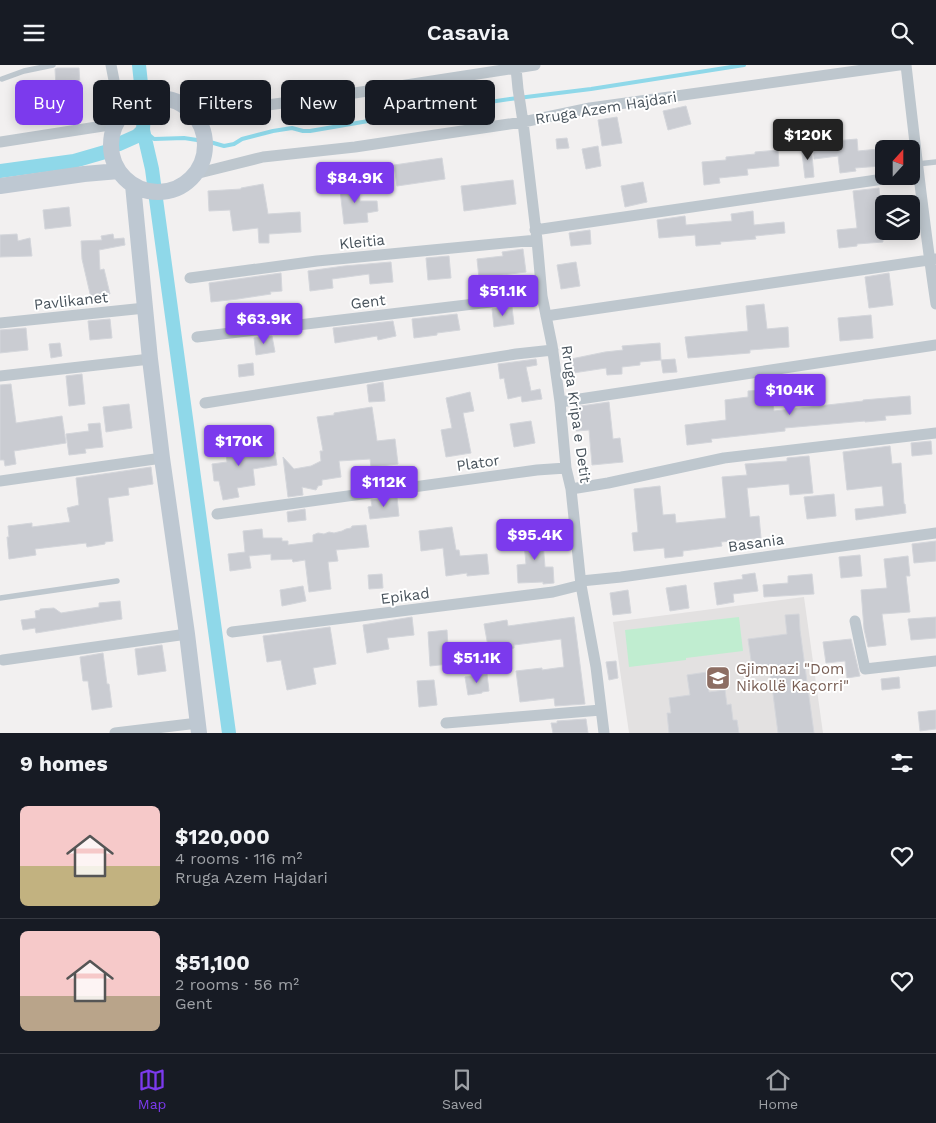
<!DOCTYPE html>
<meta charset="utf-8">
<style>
:root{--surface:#171b24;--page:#242831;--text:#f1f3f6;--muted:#9ea1a6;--line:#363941;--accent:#7c3aed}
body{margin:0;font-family:"Work Sans",sans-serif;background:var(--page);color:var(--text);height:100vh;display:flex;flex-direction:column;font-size:19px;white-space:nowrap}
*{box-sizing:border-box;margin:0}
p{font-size:16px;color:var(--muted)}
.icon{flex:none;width:28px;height:28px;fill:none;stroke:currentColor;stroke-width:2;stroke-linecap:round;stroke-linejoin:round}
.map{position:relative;height:668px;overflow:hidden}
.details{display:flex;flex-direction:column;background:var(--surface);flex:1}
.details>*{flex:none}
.banner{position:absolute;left:15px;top:15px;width:500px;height:45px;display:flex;gap:10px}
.needle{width:32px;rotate:21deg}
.tools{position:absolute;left:875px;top:75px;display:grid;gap:10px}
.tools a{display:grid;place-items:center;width:45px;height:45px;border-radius:8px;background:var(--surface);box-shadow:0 2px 12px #0003;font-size:25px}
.price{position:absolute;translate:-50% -42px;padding:0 11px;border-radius:5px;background:var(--accent);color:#fff;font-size:16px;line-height:32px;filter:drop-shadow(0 1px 2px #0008)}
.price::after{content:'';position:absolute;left:50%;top:30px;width:15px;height:11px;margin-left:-8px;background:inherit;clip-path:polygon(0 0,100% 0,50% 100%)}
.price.active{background:#222;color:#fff}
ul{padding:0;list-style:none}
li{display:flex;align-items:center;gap:15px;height:125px;padding:0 20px}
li+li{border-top:1px solid var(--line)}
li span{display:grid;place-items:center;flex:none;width:140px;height:100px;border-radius:8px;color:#555}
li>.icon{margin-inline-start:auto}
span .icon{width:60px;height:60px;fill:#fffc;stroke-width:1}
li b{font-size:21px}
h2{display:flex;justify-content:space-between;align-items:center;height:60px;padding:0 20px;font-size:21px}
.pill{padding:0 18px;border-radius:8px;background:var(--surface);box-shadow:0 2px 12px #0003;font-size:18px;line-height:45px}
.pill.active{background:var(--accent);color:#fff}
header{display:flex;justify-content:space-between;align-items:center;height:65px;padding:0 20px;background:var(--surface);font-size:22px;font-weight:600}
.tab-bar{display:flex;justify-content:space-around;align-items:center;height:70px;border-top:1px solid var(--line);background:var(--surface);font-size:14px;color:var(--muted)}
.tab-bar a{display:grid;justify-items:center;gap:2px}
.tab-bar .active{color:var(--accent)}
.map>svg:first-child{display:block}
.education{fill:#e3e1e1}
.green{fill:#c0edd0}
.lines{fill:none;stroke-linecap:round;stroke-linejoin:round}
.stream{stroke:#8fd8e9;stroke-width:4}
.canal{stroke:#8fd8e9;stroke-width:14}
.building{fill:#caccd2;stroke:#d4d6db}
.lane{stroke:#bec7ce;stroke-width:5.5}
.street{stroke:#bec7ce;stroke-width:11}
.secondary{stroke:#bec8d2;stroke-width:16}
.labels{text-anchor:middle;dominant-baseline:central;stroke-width:4;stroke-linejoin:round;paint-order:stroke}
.street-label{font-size:15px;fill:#48535c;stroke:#fff}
.education-label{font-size:15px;fill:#785e54;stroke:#fff;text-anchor:start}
</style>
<header><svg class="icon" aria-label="menu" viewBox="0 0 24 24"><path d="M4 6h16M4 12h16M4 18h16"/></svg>Casavia<svg class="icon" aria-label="search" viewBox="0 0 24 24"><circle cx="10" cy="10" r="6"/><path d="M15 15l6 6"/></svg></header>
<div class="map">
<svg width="936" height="668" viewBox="0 0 936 668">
<rect width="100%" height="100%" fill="#f2f0f0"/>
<path class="education" d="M804 532 823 668H629L613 557Z"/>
<path class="green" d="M739 552 743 586 686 593V595L629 602 625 565Z"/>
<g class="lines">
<path class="stream" d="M143 65 154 74 184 73 197 75
M210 77 224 81 234 79 242 74 273 66 292 63 303 66H310L409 49 510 34 591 24 744 0"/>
<path class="canal" d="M139 0 142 28
M144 44 143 65 152 104 154 119
M119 79 137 71 143 65
M0 106 74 96 105 87
M156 134 229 668"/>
</g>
<path class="building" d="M57 3H79L80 20 56 21 55 4Z
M50 34 52 51 27 53 25 36Z
M686 41 691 59 668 65 663 46Z
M617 52 622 78 602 81 598 55Z
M567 73 569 83 557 84 556 74Z
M857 74 858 86 879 84 881 101 855 103 856 106 840 108 838 91 814 94 813 77 834 75V76Z
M811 79 814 112 805 113 801 80Z
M598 81 601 101 586 104 582 84Z
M778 85 779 101 747 104 748 110 719 113 720 118 704 120 702 97 726 95V92L755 89V87Z
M442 93 445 114 397 121 394 100Z
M513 115 516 139 464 146 461 121Z
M358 116 360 136H377L378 146 367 148 368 157 344 159 339 117Z
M643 117 647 137 625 142 621 121Z
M263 119 268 149 300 147 301 167 269 169V178H259L258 163 233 166 230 145 209 146 208 126 241 124V123Z
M879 123 883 177 857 179V181L839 183 837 165 857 163 853 126Z
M69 142 71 161 45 164 43 145Z
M753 146 754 160 784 157 785 168 755 171 756 174 720 177 721 179 696 181 695 170 659 173 657 155 685 151 686 160 732 156 731 149Z
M590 165 591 179 571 181 569 168Z
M17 169 18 176 30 173 32 191 0 192V170Z
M113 169 114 174 124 173 125 180 99 185 100 205 104 204 110 229 91 233 82 194 81 176 102 175 101 171Z
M523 184 526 207 479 213 477 194 503 191 502 187Z
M449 191 451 213 428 215 426 193Z
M391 197 393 217 370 219 369 209 332 214 333 223 310 226 308 206 344 201Z
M576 197 580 221 561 224 557 200Z
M281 208 282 226 270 227 271 229 238 234 211 237 209 218Z
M889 208 893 240 869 243 865 212Z
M764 239 767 264 788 262 789 282 750 285V288L688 293 685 272 748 266 746 241Z
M512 242 514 259 494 262 492 244Z
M457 249 460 265 437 268V270L414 273 412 254Z
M871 250 873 273 840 276 838 253Z
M110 254 112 273 90 275 88 256Z
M393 256 396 271 378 275 377 271 335 278 333 263Z
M26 263 28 285 0 288V265Z
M272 271 275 287 256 290 254 273Z
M60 278 62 291 51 293 49 279Z
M660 278 661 295 640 297V300L622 302V309L607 310 606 303 573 308 571 294 605 287 623 285 622 281Z
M536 294 537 300 526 302 531 326 540 324 542 334 522 337 521 331 508 334 504 313 500 314 498 299Z
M675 294 677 307 663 308 661 295Z
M253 298 254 310 239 312 238 300Z
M82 309 85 339 69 341 66 311Z
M383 317 385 336 369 337 367 320Z
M11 319 16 358 62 351 66 378 14 386 16 399 5 401 4 395H0V320Z
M771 324 774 346 863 336V335L910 331 911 349 885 351 886 355 865 357V356L785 363V366L711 374 712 377 687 380 685 360 726 355 725 335 748 332V326Z
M470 327 474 346 463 348 471 388 446 392 441 365 452 363 446 333Z
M609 337 613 374 620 373 623 397 592 400 589 365 576 366 574 342Z
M129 339 132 363 106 367 103 342Z
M372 342 377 376 395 374 398 399 371 402 370 394 339 396 341 412 322 415V420L318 421 316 425 302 422 303 430 288 432 283 392 294 404 311 401 321 396 320 386H323L317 352 334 350V348Z
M531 356 535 378 514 382 510 359Z
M100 358 103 382 85 384 86 388 69 390 66 369 89 366 88 359Z
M242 369 245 392 275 387 277 400 253 404 255 420 237 423 239 432 223 435 219 416H214L212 399 227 397 224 371Z
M931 376 932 389 912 391 911 378Z
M890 381 892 399 901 398 904 439H905L906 448 856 455 855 444 884 441 882 421 847 425 843 387Z
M809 391 813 428 790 430 789 419 747 423 750 452 759 451 761 473 721 477 722 481 683 486V491L665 493 664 483 634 486 632 468 638 467 634 424 660 421 663 450 675 449 676 458 726 453 722 412 747 410 745 399 787 396V393Z
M151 402 153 419 128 423 129 430 108 433 113 476 105 477V479L87 482 86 478 35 484 36 490 9 494 7 472H9L8 461 32 458V462L70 457 67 443 79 440 76 413Z
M834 429 836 451 807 454 804 432Z
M397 432 399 451 370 454 368 442 372 441 371 435Z
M305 444 306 455 288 457 287 447Z
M366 460 369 482 336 485 338 496 328 497 331 524 309 527 305 495 293 497 292 494 271 495V489L249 491 251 503 230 506 228 489 245 487 243 466 262 464 263 473H282V476H288V480L313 477V470L318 468 324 469 329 467 334 468 342 466 346 464 351 463 352 461Z
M452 462 456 485H459L460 491 487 489 489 509 467 511V508L446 511 443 483 421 486 419 466Z
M542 466 545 502H553L554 518 543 519V517L518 518 517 500 526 499 523 468Z
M936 476V496L914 498 912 479Z
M860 490 862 511 841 513 839 492Z
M908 491 910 511H906L910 547 882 549 886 580 868 582 864 564 861 525 887 523 884 494Z
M755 508 758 526 733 529 734 537 717 540 714 518 743 514 742 510Z
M382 509 383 523 369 524 368 510Z
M812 509 814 529 764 532 763 520 788 518V511Z
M686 520 689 543 670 546 666 523Z
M303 521 306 536 282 541 280 525Z
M628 525 631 548 613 550 610 528Z
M120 536 122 554 36 568 35 563 23 565 21 555 36 553 35 546 40 545V544L54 543 61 548 99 542V538Z
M799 549 800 565 814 668H778L770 606 753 609 748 574 787 569 785 550Z
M412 552 414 570 387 573 389 584 367 588 363 560Z
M574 552 585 639 555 641 554 633 520 637 516 606 542 603V605L564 602 561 574 514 580V583L489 587 484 559 507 555 508 561Z
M936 552V573L911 575 908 554Z
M330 562 336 599 313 603 316 619 287 625 281 595 267 597 263 571Z
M447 565 449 599 430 601 428 567Z
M851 574 860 611 847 613 845 596 826 598 823 577Z
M162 580 166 606 138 610 135 584Z
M103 588 107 619H109L112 642 92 645 88 616H83L80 592Z
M616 596 618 613 609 615 606 597Z
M707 607 709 627 725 625 727 640 731 639 733 655H737L739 668H669L667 648H671L669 633 690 630 687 610Z
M487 609 489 626 482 627V628L468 630 465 612Z
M899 612 900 623 882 625 881 614Z
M434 615 437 640 419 642 417 616Z
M936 645V664L920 666 918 647Z
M586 654 588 668H553L551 658H557V656Z"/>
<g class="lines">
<path class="lane" d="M2 14 24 6 53 0
M917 99 936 97
M0 533 117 516"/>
<path class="street" d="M111 0 121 51
M906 0C915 80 924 159 936 239
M516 3 518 24 523 57 537 175 542 231 552 280 560 337 566 403 571 424 581 520 596 602 604 668
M192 46 253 42 348 29 535 0
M0 77 116 59
M195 109 263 92 355 82 523 57 590 43 899 0
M535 165 904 111
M190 213 317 196 537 175
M546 251 936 194
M0 258 145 243
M197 272 542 231
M0 311 150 294
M560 337 936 280
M205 338 516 289 553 285
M0 416 162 393
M571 424 608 418 724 393 936 368
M217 449 537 405 566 403
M581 516 621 512 936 468
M855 556 865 604 936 596
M232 567 553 527 581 520
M3 595 187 569
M446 658 601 645
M115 668 198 658"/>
<path class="secondary" d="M111 80a47 47 0 1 1 94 0a47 47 0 1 1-94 0Z
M133 120 150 294 162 393 187 569 199 668
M0 121 84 109 119 106"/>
</g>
<defs>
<symbol id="school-square" viewBox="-11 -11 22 22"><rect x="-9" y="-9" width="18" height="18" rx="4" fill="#8d6e63" stroke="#fff"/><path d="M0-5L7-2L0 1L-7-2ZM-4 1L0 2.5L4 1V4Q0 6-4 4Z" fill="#fff"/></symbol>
</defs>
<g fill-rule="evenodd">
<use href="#school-square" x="704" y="599" width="28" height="28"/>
</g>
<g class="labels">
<g class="street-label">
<text transform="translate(606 43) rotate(-9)">Rruga Azem Hajdari</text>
<text transform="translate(362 177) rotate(-6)">Kleitia</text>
<text transform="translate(71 236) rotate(-6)">Pavlikanet</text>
<text transform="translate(368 237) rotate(-7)">Gent</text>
<text transform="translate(576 349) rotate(82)">Rruga Kripa e Detit</text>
<text transform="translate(478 398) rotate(-8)">Plator</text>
<text transform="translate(756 478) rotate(-8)">Basania</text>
<text transform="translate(405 531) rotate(-7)">Epikad</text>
</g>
<g class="education-label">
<text x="736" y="604">Gjimnazi "Dom<tspan x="736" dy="17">Nikollë Kaçorri"</tspan></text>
</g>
</g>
</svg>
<div class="tools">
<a><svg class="needle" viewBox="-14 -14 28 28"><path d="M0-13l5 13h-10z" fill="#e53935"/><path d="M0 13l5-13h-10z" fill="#9ea1a6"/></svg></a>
<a><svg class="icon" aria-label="layers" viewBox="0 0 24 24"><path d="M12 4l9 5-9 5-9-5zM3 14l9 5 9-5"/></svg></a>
</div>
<b class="price active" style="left:808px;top:96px">$120K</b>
<b class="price" style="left:355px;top:139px">$84.9K</b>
<b class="price" style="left:503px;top:252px">$51.1K</b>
<b class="price" style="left:264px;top:280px">$63.9K</b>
<b class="price" style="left:790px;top:351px">$104K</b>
<b class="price" style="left:239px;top:402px">$170K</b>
<b class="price" style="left:384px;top:443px">$112K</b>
<b class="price" style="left:535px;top:496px">$95.4K</b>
<b class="price" style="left:477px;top:619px">$51.1K</b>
<div class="banner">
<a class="pill active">Buy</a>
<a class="pill">Rent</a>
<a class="pill">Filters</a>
<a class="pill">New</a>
<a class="pill">Apartment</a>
</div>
</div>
<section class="details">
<h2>9 homes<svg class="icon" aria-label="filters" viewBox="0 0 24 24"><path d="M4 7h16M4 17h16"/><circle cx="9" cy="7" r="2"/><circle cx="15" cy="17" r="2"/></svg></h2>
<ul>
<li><span style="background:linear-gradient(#f6c9c9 60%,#c2b280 0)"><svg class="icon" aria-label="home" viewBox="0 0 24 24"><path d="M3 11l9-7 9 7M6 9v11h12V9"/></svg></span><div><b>$120,000</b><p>4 rooms · 116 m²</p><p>Rruga Azem Hajdari</p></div><svg class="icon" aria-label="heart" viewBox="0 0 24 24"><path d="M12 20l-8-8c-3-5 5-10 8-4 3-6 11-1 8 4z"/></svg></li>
<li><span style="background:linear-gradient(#f6c9c9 65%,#b9a48a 0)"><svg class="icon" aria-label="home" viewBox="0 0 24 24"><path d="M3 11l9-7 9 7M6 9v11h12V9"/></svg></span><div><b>$51,100</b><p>2 rooms · 56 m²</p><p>Gent</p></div><svg class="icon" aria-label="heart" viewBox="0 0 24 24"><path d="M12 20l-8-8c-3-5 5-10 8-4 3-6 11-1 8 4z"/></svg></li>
</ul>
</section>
<nav class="tab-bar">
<a class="active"><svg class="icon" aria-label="map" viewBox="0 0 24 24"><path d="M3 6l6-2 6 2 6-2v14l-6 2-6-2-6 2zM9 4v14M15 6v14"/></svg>Map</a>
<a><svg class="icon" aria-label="saved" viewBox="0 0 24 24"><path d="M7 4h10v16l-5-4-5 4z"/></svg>Saved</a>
<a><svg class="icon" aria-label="home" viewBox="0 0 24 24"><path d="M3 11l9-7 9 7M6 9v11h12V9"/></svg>Home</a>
</nav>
